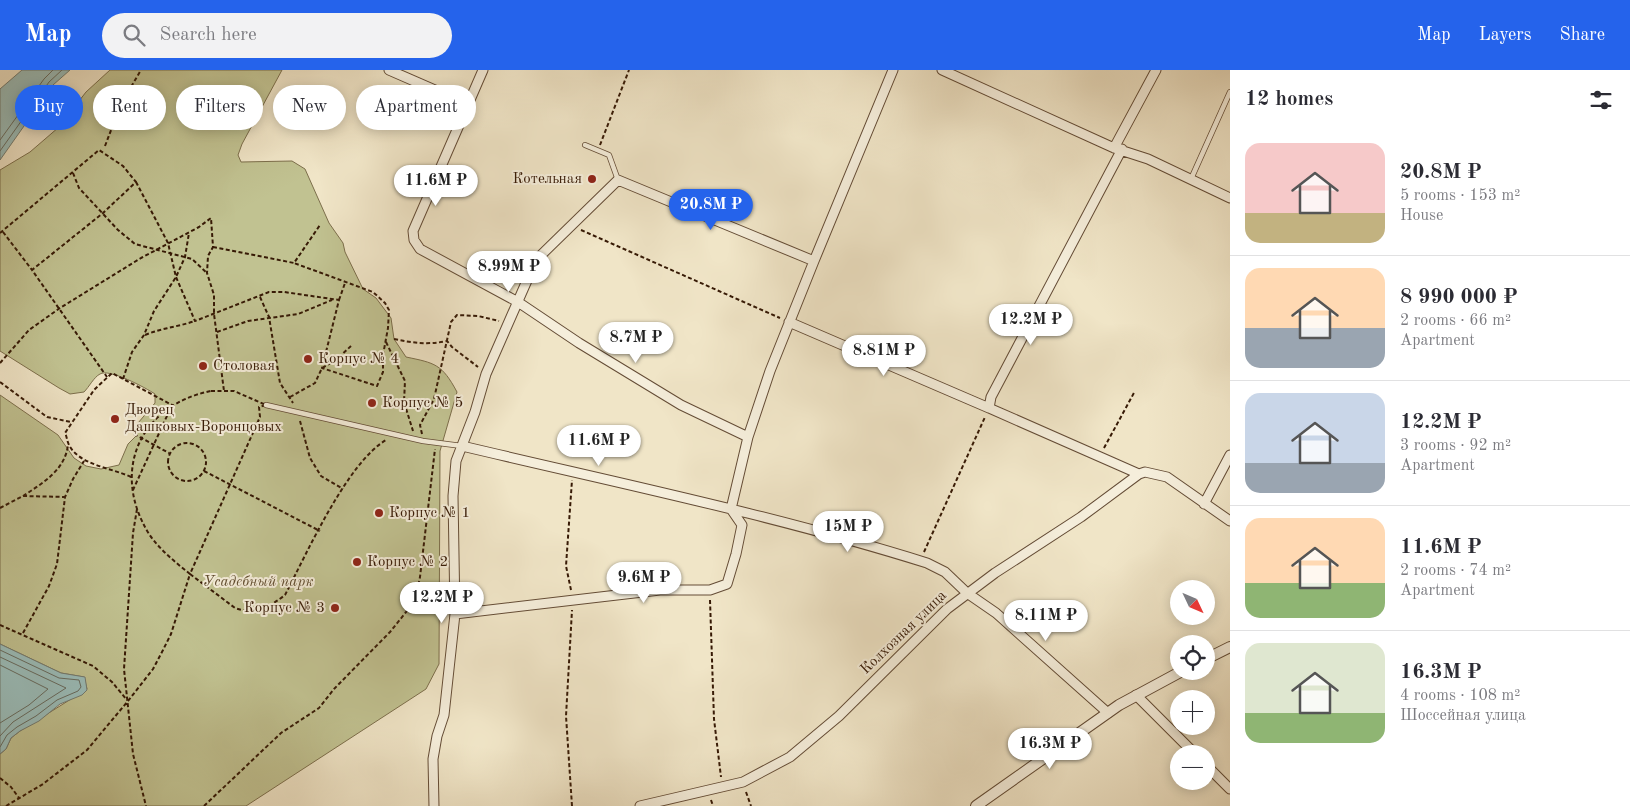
<!DOCTYPE html>
<meta charset="utf-8">
<style>
:root{--surface:#fff;--page:#f2f2f3;--text:#2b2b33;--muted:#7c7c81;--line:#e1e1e2;--accent:#2563eb}
body{margin:0;font-family:"Old Standard TT",serif;background:var(--page);color:var(--text);height:100vh;display:flex;flex-direction:column;font-size:19px;white-space:nowrap}
*{box-sizing:border-box;margin:0}
p{font-size:16px;color:var(--muted)}
.icon{flex:none;width:28px;height:28px;fill:none;stroke:currentColor;stroke-width:2;stroke-linecap:round;stroke-linejoin:round}
.map{position:relative;flex:1;overflow:hidden}
.panel{display:flex;flex-direction:column;background:var(--surface);width:400px}
.panel>*{flex:none}
.banner{position:absolute;left:15px;top:15px;width:475px;height:45px;display:flex;gap:10px}
.needle{width:32px;rotate:134deg}
.tools{position:absolute;left:1170px;top:510px;display:grid;gap:10px}
.tools a{display:grid;place-items:center;width:45px;height:45px;border-radius:50%;background:var(--surface);box-shadow:0 2px 12px #0003;font-size:25px}
.price{position:absolute;translate:-50% -42px;padding:0 11px;border-radius:18px;background:#fff;color:#222;font-size:16px;line-height:32px;filter:drop-shadow(0 1px 2px #0008)}
.price::after{content:'';position:absolute;left:50%;top:30px;width:15px;height:11px;margin-left:-8px;background:inherit;clip-path:polygon(0 0,100% 0,50% 100%)}
.price.selected{background:var(--accent);color:#fff}
ul{padding:0;list-style:none}
li{display:flex;align-items:center;gap:15px;height:125px;padding:0 15px}
li+li{border-top:1px solid var(--line)}
li span{display:grid;place-items:center;flex:none;width:140px;height:100px;border-radius:15px;color:#555}
li>.icon{margin-inline-start:auto}
span .icon{width:60px;height:60px;fill:#fffc;stroke-width:1}
li b{font-size:21px}
h2{display:flex;justify-content:space-between;align-items:center;height:60px;padding:0 15px;font-size:21px}
.tag{padding:0 18px;border-radius:22px;background:var(--surface);box-shadow:0 2px 12px #0003;font-size:18px;line-height:45px}
.tag.selected{background:var(--accent);color:#fff}
header{display:flex;align-items:center;gap:30px;box-sizing:border-box;height:70px;padding:0 25px;background:var(--accent);color:#fff}
header strong{font-size:24px}
nav{display:flex;gap:28px;margin-inline-start:auto;font-size:18px}
.search{width:350px;height:45px;background:var(--page);display:flex;align-items:center;gap:12px;box-sizing:border-box;padding:0 18px;border-radius:28px;color:var(--muted);font-size:19px}
main{display:flex;flex:1;min-height:0}
.map>svg:first-child{display:block}
.green{fill:#c1c291;stroke:#7c6e4b}
.water{fill:#9bbebb;stroke:#737c72}
.lines{fill:none;stroke-linecap:round;stroke-linejoin:round}
.shore{stroke:#686c60;stroke-width:1}
.service-casing{stroke:#644c36;stroke-width:6}
.minor-casing{stroke:#644c36;stroke-width:11}
.tertiary-casing{stroke:#644c36;stroke-width:12}
.path{stroke:#361905;stroke-width:2;stroke-dasharray:4 2.5;stroke-linecap:butt}
.service{stroke:#f5eedb;stroke-width:4.5}
.minor{stroke:#f5eedb;stroke-width:9}
.tertiary{stroke:#f5eedb;stroke-width:10}
.poi-dot{fill:#8f2418;stroke:#f5eedb;stroke-width:2}
.labels{text-anchor:middle;dominant-baseline:central;stroke-width:4;stroke-linejoin:round;paint-order:stroke}
.poi-label{font-size:15px;fill:#361905;stroke:#f5eedb;text-anchor:start}
.park-label{font-size:15px;font-style:italic;fill:#604c2f;stroke:#f5eedb}
.street-label{font-size:15px;fill:#361905;stroke:#f5eedb}
</style>
<header>
<strong>Map</strong>
<div class="search"><svg class="icon" aria-label="search" viewBox="0 0 24 24"><circle cx="10" cy="10" r="6"/><path d="M15 15l6 6"/></svg>Search here</div>
<nav><a>Map</a><a>Layers</a><a>Share</a></nav>
</header>
<main>
<div class="map">
<svg width="1230" height="736" viewBox="0 0 1230 736">
<rect width="100%" height="100%" fill="#f0e5c7"/>
<filter id="stains"><feTurbulence type="fractalNoise" baseFrequency=".004" numOctaves="4"/><feColorMatrix values="0 0 0 0 .2 0 0 0 0 .09 0 0 0 0 .02 0 0 0 .5 -.17"/></filter>
<radialGradient id="worn" r=".72"><stop offset=".6" stop-color="#630" stop-opacity="0"/><stop offset="1" stop-color="#630" stop-opacity=".3"/></radialGradient>
<path class="green" d="M110 0H282L242 74 238 85 241 92 292 91 305 99 329 153 343 173 345 182 363 219 376 228 391 248 394 269 406 287C435 293 442 294 457 322L440 381 439 594 426 619 246 736H0V684L6 679 11 668 20 661 87 619 84 607 61 603 0 574V325L58 365 74 388 86 396 101 399 119 395 128 374 136 366 138 353 155 333V324C146 318 109 298 100 304 94 307 89 317 84 322L70 324 59 318 0 281V100L30 82 59 57 86 22Z"/>
<path class="water" d="M22 0H70L53 15 0 90V19Z
M0 574 61 603 85 607 87 620 82 625 60 634 39 651 20 661 11 668 6 679 0 684Z"/>
<g class="lines">
<path class="shore" d="M0 70 44 9 53 0
M0 81 49 12 62 0
M0 580 59 608 79 610 81 617 78 621 57 630 36 646 17 657 7 665 0 677
M0 587 66 618 13 652 0 666
M0 595 48 619 29 635 0 653"/>
<defs>
<path id="service" d="M585 75 609 85 618 110
M1191 109 1230 22
M266 335 423 371 462 376"/>
<path id="minor" d="M389 0 467 34
M483 0 413 161 414 170 420 179 518 232 579 273 681 335 748 367
M942 0 1114 78 1148 89 1230 128
M1114 78 1156 0
M1122 79 991 327 989 338 1139 404
M789 252 989 338
M462 376C618 413 774 445 927 493L945 502 967 523 996 543 1108 643
M1204 434 1230 385
M455 544 660 520H710L727 514 736 484 742 455 731 439 748 367 770 301 814 191 893 0
M1136 625 1195 684
M1206 695 1230 719
M434 736 433 689 437 666 444 645 455 544 453 426 456 391 475 342 486 304 536 190 618 110 814 191
M640 736 743 712 790 687 839 646 947 539 995 503 1081 447 1139 404 1145 402 1167 407 1230 451"/>
<path id="tertiary" d="M1206 589 1230 577
M976 736 1119 635 1182 601"/>
</defs>
<use href="#service" class="service-casing"/>
<use href="#minor" class="minor-casing"/>
<use href="#tertiary" class="tertiary-casing"/>
<path class="path" d="M600 75 629 0
M105 76 121 34 141 0
M73 103 79 118 118 160 135 174 192 189 207 203
M136 112 168 173 176 207 195 251 269 222H284L339 230 322 298 377 316 383 302V285L388 258 389 240 385 233 373 222 294 193
M581 160 780 248
M3 162 32 200
M0 163 99 80 123 96 136 112 103 143 32 200 107 307
M213 177 294 193 320 155
M260 227 269 247 280 313 293 333
M339 230 345 213
M217 262 248 251 298 244 332 230
M145 265C162 258 177 257 195 251
M394 269C413 273 428 275 447 271L452 277 478 297
M386 272 405 311 404 332 413 361
M0 293 29 260 60 238 141 188 199 157 211 148 213 177 208 186 207 203 214 225V244L224 321
M123 309 132 282 144 265 154 241 176 207 185 187 189 163
M0 312 47 347 71 352
M211 321H234L266 335 259 337 260 347 190 504C175 492 160 480 149 464 110 401 140 335 211 321Z
M290 327 315 313 322 298 336 290 351 276
M300 351 310 388 321 406 343 419
M134 364 169 383
M422 364 420 355 434 329 451 252 457 245 478 246 499 251
M168 392a19 19 0 1 1 38 0a19 19 0 1 1-38 0Z
M1104 378 1135 321
M204 401 320 461
M131 407C112 398 79 395 69 375 67 371 67 367 65 363L94 320 112 303 172 335 133 420
M23 426C43 413 65 400 68 375
M0 438 23 426 65 427
M137 439 133 463 124 599 133 684 146 736
M924 482 985 347
M571 520 566 496 572 410
M710 530 714 649 721 707
M0 555 93 596 112 612 127 630
M23 563 49 516 57 494 65 427 73 409 84 391
M0 708 11 717 19 728
M746 722 751 736
M711 730 713 736
M6 736 43 714 87 680 128 631 153 599 163 580 171 564 190 504 235 538C253 545 270 537 285 525 307 483 347 393 386 370
M204 736 281 663 319 638 334 619 390 562 415 531 420 507 435 379
M572 736 566 646 572 540"/>
<use href="#service" class="service"/>
<use href="#minor" class="minor"/>
<use href="#tertiary" class="tertiary"/>
</g>
<g class="poi-dot">
<circle cx="592" cy="109" r="5"/>
<circle cx="308" cy="289" r="5"/>
<circle cx="203" cy="296" r="5"/>
<circle cx="372" cy="333" r="5"/>
<circle cx="115" cy="349" r="5"/>
<circle cx="379" cy="443" r="5"/>
<circle cx="357" cy="492" r="5"/>
<circle cx="335" cy="538" r="5"/>
</g>
<g class="labels">
<g class="poi-label">
<text x="582" y="109" text-anchor="end">Котельная</text>
<text x="318" y="289">Корпус № 4</text>
<text x="213" y="296">Столовая</text>
<text x="382" y="333">Корпус № 5</text>
<text x="125" y="340">Дворец<tspan x="125" dy="17">Дашковых-Воронцовых</tspan></text>
<text x="389" y="443">Корпус № 1</text>
<text x="367" y="492">Корпус № 2</text>
<text x="325" y="538" text-anchor="end">Корпус № 3</text>
</g>
<g class="park-label">
<text x="258" y="512">Усадебный парк</text>
</g>
<g class="street-label">
<text transform="translate(904 563) rotate(-44)">Колхозная улица</text>
</g>
</g>
<rect width="100%" height="100%" filter="url(#stains)"/>
<rect width="100%" height="100%" fill="url(#worn)"/>
</svg>
<div class="tools">
<a><svg class="needle" viewBox="-14 -14 28 28"><path d="M0-13l5 13h-10z" fill="#e53935"/><path d="M0 13l5-13h-10z" fill="#7c7c81"/></svg></a>
<a><svg class="icon" aria-label="locate" viewBox="0 0 24 24"><circle cx="12" cy="12" r="6"/><path d="M12 2v4M12 18v4M2 12h4M18 12h4"/></svg></a>
<a>+</a>
<a>−</a>
</div>
<b class="price" style="left:436px;top:137px">11.6M ₽</b>
<b class="price selected" style="left:711px;top:161px">20.8M ₽</b>
<b class="price" style="left:509px;top:223px">8.99M ₽</b>
<b class="price" style="left:1031px;top:276px">12.2M ₽</b>
<b class="price" style="left:636px;top:294px">8.7M ₽</b>
<b class="price" style="left:884px;top:307px">8.81M ₽</b>
<b class="price" style="left:599px;top:397px">11.6M ₽</b>
<b class="price" style="left:848px;top:483px">15M ₽</b>
<b class="price" style="left:644px;top:534px">9.6M ₽</b>
<b class="price" style="left:442px;top:554px">12.2M ₽</b>
<b class="price" style="left:1046px;top:572px">8.11M ₽</b>
<b class="price" style="left:1050px;top:700px">16.3M ₽</b>
<div class="banner">
<a class="tag selected">Buy</a>
<a class="tag">Rent</a>
<a class="tag">Filters</a>
<a class="tag">New</a>
<a class="tag">Apartment</a>
</div>
</div>
<section class="panel">
<h2>12 homes<svg class="icon" aria-label="filters" viewBox="0 0 24 24"><path d="M4 7h16M4 17h16"/><circle cx="9" cy="7" r="2"/><circle cx="15" cy="17" r="2"/></svg></h2>
<ul>
<li><span style="background:linear-gradient(#f6c9c9 70%,#c2b280 0)"><svg class="icon" aria-label="home" viewBox="0 0 24 24"><path d="M3 11l9-7 9 7M6 9v11h12V9"/></svg></span><div><b>20.8M ₽</b><p>5 rooms · 153 m²</p><p>House</p></div></li>
<li><span style="background:linear-gradient(#ffd9b3 60%,#9aa5b1 0)"><svg class="icon" aria-label="home" viewBox="0 0 24 24"><path d="M3 11l9-7 9 7M6 9v11h12V9"/></svg></span><div><b>8 990 000 ₽</b><p>2 rooms · 66 m²</p><p>Apartment</p></div></li>
<li><span style="background:linear-gradient(#c9d6e8 70%,#9aa5b1 0)"><svg class="icon" aria-label="home" viewBox="0 0 24 24"><path d="M3 11l9-7 9 7M6 9v11h12V9"/></svg></span><div><b>12.2M ₽</b><p>3 rooms · 92 m²</p><p>Apartment</p></div></li>
<li><span style="background:linear-gradient(#ffd9b3 65%,#8fb573 0)"><svg class="icon" aria-label="home" viewBox="0 0 24 24"><path d="M3 11l9-7 9 7M6 9v11h12V9"/></svg></span><div><b>11.6M ₽</b><p>2 rooms · 74 m²</p><p>Apartment</p></div></li>
<li><span style="background:linear-gradient(#dfe7d0 70%,#8fb573 0)"><svg class="icon" aria-label="home" viewBox="0 0 24 24"><path d="M3 11l9-7 9 7M6 9v11h12V9"/></svg></span><div><b>16.3M ₽</b><p>4 rooms · 108 m²</p><p>Шоссейная улица</p></div></li>
</ul>
</section>
</main>
